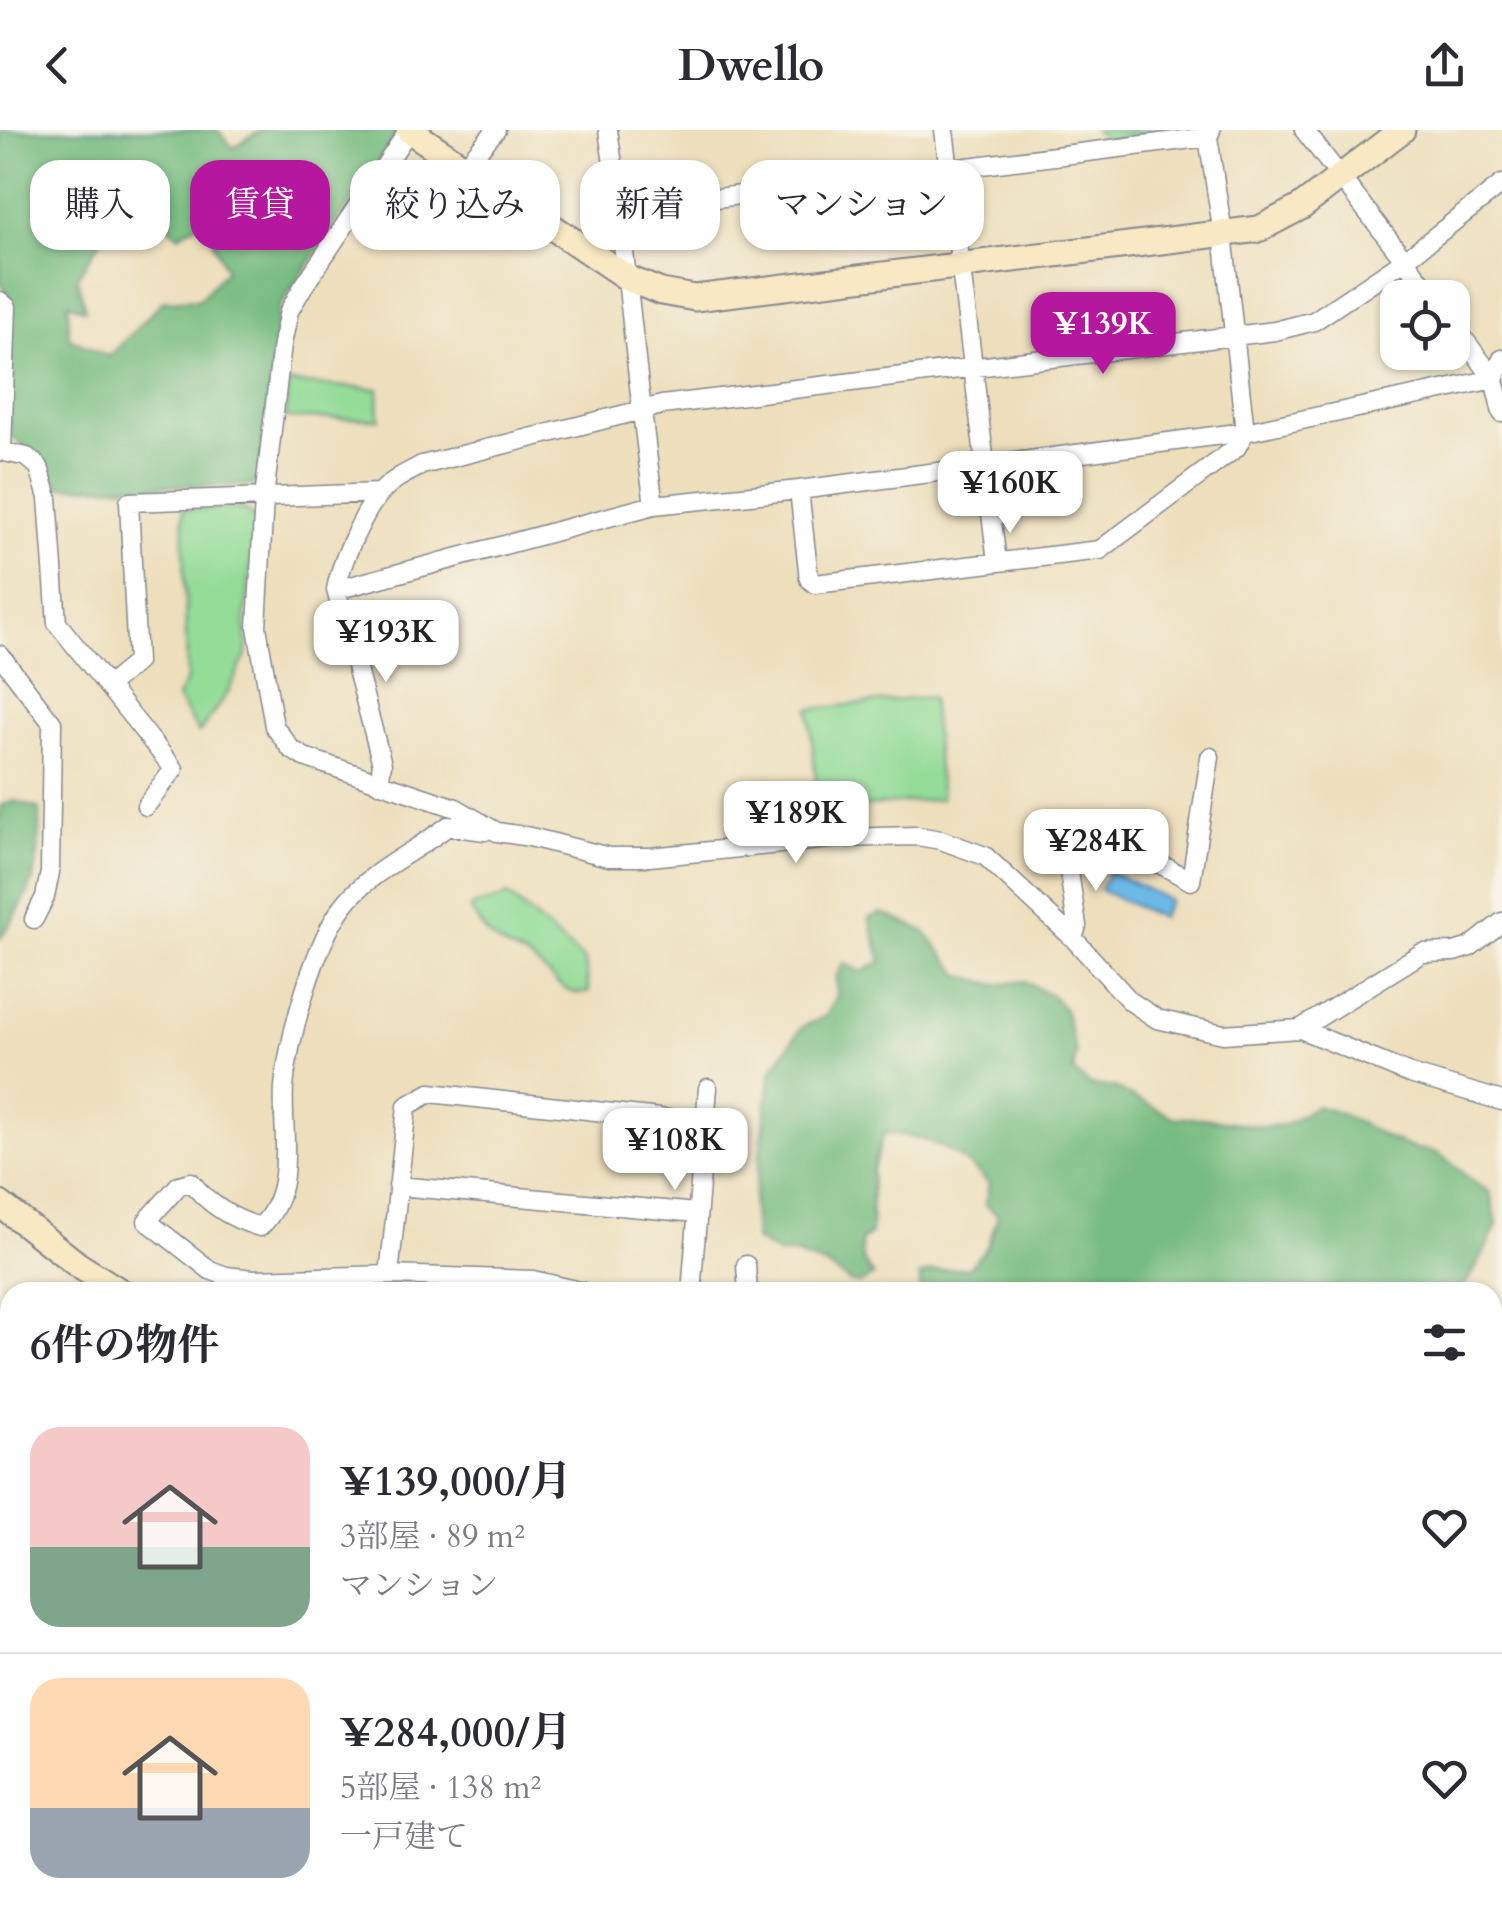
<!DOCTYPE html>
<html lang="ja">
<meta charset="utf-8">
<style>
:root{--surface:#fff;--page:#f7f7f7;--text:#2b2b33;--muted:#7c7c81;--line:#e1e1e2;--accent:#b5179e}
body{margin:0;font-family:Cardo,"Noto Serif JP",serif;background:var(--page);color:var(--text);height:100vh;display:flex;flex-direction:column;font-size:38px;white-space:nowrap}
*{box-sizing:border-box;margin:0}
p{font-size:32px;color:var(--muted)}
.icon{flex:none;width:55px;height:55px;fill:none;stroke:currentColor;stroke-width:2;stroke-linecap:round;stroke-linejoin:round}
.map{position:relative;flex:1;overflow:hidden}
.panel{position:absolute;left:0px;top:1152px;width:1502px;height:642px;display:flex;flex-direction:column;background:var(--surface);border-radius:30px 30px 0 0;box-shadow:0 2px 8px #0004}
.panel>*{flex:none}
.banner{position:absolute;left:30px;top:30px;width:1000px;height:90px;display:flex;gap:20px}
.tools{position:absolute;left:1380px;top:150px;display:grid;gap:20px}
.tools a{display:grid;place-items:center;width:90px;height:90px;border-radius:20px;background:var(--surface);box-shadow:0 2px 8px #0004;font-size:50px}
.price{position:absolute;translate:-50% -85px;padding:0 22px;border-radius:20px;background:#fff;color:#222;font-size:32px;line-height:65px;filter:drop-shadow(0 2px 5px #0008)}
.price::after{content:'';position:absolute;left:50%;top:60px;width:30px;height:22px;margin-left:-15px;background:inherit;clip-path:polygon(0 0,100% 0,50% 100%)}
.price.active{background:var(--accent);color:#fff}
ul{padding:0;list-style:none}
li{display:flex;align-items:center;gap:30px;height:250px;padding:0 30px}
li+li{border-top:2px solid var(--line)}
li span{display:grid;place-items:center;flex:none;width:280px;height:200px;border-radius:30px;color:#555}
li>.icon{margin-inline-start:auto}
span .icon{width:120px;height:120px;fill:#fffc;stroke-width:1}
li b{font-size:42px}
h2{display:flex;justify-content:space-between;align-items:center;height:120px;padding:0 30px;font-size:42px}
.tag{padding:0 35px;border-radius:30px;background:var(--surface);box-shadow:0 2px 8px #0004;font-size:35px;line-height:90px}
.tag.active{background:var(--accent);color:#fff}
header{display:flex;justify-content:space-between;align-items:center;height:130px;padding:0 30px;background:var(--surface);font-size:45px;font-weight:800}
.map>svg:first-child{display:block}
.green{fill:#93db96;stroke:#57857a;stroke-width:2.5}
.forest{fill:#76bb7f;stroke:#48756e;stroke-width:2.5;fill-rule:evenodd}
.water{fill:#6cb9e6;stroke:#4474a2;stroke-width:2.5}
.lines{fill:none;stroke-linecap:round;stroke-linejoin:round}
.street-casing{stroke:#84878d;stroke-width:21}
.secondary-casing{stroke:#84878d;stroke-width:29}
.highway-casing{stroke:#84878d;stroke-width:36}
.street{stroke:#fff;stroke-width:18}
.secondary{stroke:#f8e8c3;stroke-width:25}
.highway{stroke:#eec569;stroke-width:32}
.highway-bridge-casing{stroke:#84878d;stroke-width:36;stroke-linecap:butt}
.highway-bridge{stroke:#eec569;stroke-width:32}
</style>
<header><svg class="icon" aria-label="back" viewBox="0 0 24 24"><path d="M15 5l-7 7 7 7"/></svg>Dwello<svg class="icon" aria-label="share" viewBox="0 0 24 24"><path d="M12 15V3M7 8l5-5 5 5M5 13v7h14v-7"/></svg></header>
<div class="map">
<svg width="1502" height="1794" viewBox="0 0 1502 1794">
<rect width="100%" height="100%" fill="#f7f3e8"/>
<filter id="ink" filterUnits="userSpaceOnUse"><feTurbulence type="fractalNoise" baseFrequency=".01" numOctaves="2"/><feDisplacementMap in="SourceGraphic" scale="20" xChannelSelector="R" yChannelSelector="G"/><feConvolveMatrix kernelMatrix="1 2 1 2 8 2 1 2 1" color-interpolation-filters="sRGB"/></filter>
<filter id="wash" filterUnits="userSpaceOnUse"><feTurbulence type="fractalNoise" baseFrequency=".0048" numOctaves="4" result="noise"/><feDisplacementMap in="SourceGraphic" scale="40" xChannelSelector="R" yChannelSelector="G"/><feGaussianBlur stdDeviation="2.25" result="paint"/><feColorMatrix in="noise" values="0 0 0 0 0 0 0 0 0 0 0 0 0 0 0 0 0 1.4 0 .05"/><feComposite in="paint" operator="in"/></filter>
<g filter="url(#wash)">
<rect width="100%" height="100%" fill="#eddfbc"/>
<path class="green" d="M1094 0H1178L1105 10Z
M288 253 378 259 379 289 286 288Z
M183 379H245L256 390 245 492 248 521 228 562 199 603 177 568 187 549Z
M931 567 941 669 819 681 809 579Z
M507 765 585 831 589 862C562 870 550 840 529 829 517 822 505 819 494 810 484 803 477 789 470 778 483 770 495 774 507 765Z
M415 1155 514 1158 512 1162H412Z"/>
<path class="forest" d="M0 0H218L233 18 261 0H400L279 178 259 355 60 357 45 334 10 305 9 168 0 153ZM141 71 178 105 212 86 226 96 213 111 226 140 200 169 163 171 109 227 69 208 68 173 85 180 77 147 103 107Z
M15 671 40 679C39 739 36 759 0 808V676Z
M882 783 924 801 961 845 996 855 1025 851 1052 866 1064 879 1076 922 1073 942 1090 955 1115 958 1175 988H1202L1264 997 1285 995 1316 976C1353 984 1381 1010 1417 1019 1425 1021 1433 1020 1440 1025 1458 1037 1470 1052 1490 1062L1497 1095C1486 1117 1475 1146 1457 1162H920V1146L930 1142 970 1137 988 1115 998 1085 985 1075 989 1054C960 1022 927 1005 884 1003L872 1041 871 1104 861 1111 862 1129 873 1146 859 1154 850 1152 827 1136 794 1124H778L755 1110 753 1077 771 942 802 897 826 886 837 867 836 847 844 833 862 842 882 831 869 788Z
M1502 1202V1393L1493 1411 1492 1215Z"/>
<path class="water" d="M1109 741 1169 770 1161 788 1100 760Z"/>
</g>
<g filter="url(#ink)">
<g class="lines">
<defs>
<path id="street" d="M409 0 303 157 289 181 282 214 264 368 257 497 274 596 291 619 304 627 456 678 497 702 530 707 609 727H650L839 708 917 706 941 710 985 726 1073 808 1130 871 1157 889 1223 904 1300 899 1422 823 1454 822 1470 817 1502 792
M608 0C627 125 636 250 654 375
M944 0 997 432
M1304 0 1434 168
M465 36 496 0
M620 80 1208 7
M0 171 7 177 2 320
M1452 193 1494 249 1502 283
M0 321 27 327 39 337 48 368 57 493 174 639 146 676
M799 360 809 449 815 454 1100 420 1236 318 1245 302 1223 104 1208 7 1211 0
M336 460 654 375 799 360 1245 302 1494 249 1502 229
M0 525 52 593 50 742 45 767 34 789
M108 556 137 532 129 372 379 363
M379 653 382 634 336 460C340 434 364 380 382 361 393 349 407 343 422 335L662 275 1275 201 1314 191 1406 129 1502 54
M485 701 448 696C415 722 370 741 344 775 314 814 289 907 284 957 281 1002 298 1061 260 1097 232 1089 209 1075 191 1052L179 1055 147 1091 210 1140 226 1146 253 1149 389 1145 533 1150 584 1162
M1073 808 1077 796 1065 714C1111 703 1152 730 1191 751L1210 627
M1300 899 1410 944 1502 971
M398 1056 697 1083
M746 1135 748 1162
M389 1145 407 976 430 963 705 993
M696 1162 692 1150 708 958
M0 1676 10 1668
M1492 1754 1502 1755
M244 1785 258 1794
M638 1785 639 1794
M686 1785V1794
M1120 1785 1121 1794
M390 1794 431 1785
M977 1794 998 1785"/>
<path id="secondary" d="M409 0 629 149 661 162 695 168 1259 99 1301 77 1402 0
M0 1074 78 1135 121 1162"/>
<path id="highway" d="M1492 1477 1502 1458
M1492 1558 1502 1539
M1320 1794 1325 1785"/>
</defs>
<use href="#street" class="street-casing"/>
<use href="#secondary" class="secondary-casing"/>
<use href="#highway" class="highway-casing"/>
<use href="#street" class="street"/>
<use href="#secondary" class="secondary"/>
<use href="#highway" class="highway"/>
<defs>
<path id="highway-bridge" d="M1362 1794 1367 1785"/>
</defs>
<use href="#highway-bridge" class="highway-bridge-casing"/>
<use href="#highway-bridge" class="highway-bridge"/>
</g>
</g>
</svg>
<div class="tools">
<a><svg class="icon" aria-label="locate" viewBox="0 0 24 24"><circle cx="12" cy="12" r="6"/><path d="M12 2v4M12 18v4M2 12h4M18 12h4"/></svg></a>
</div>
<b class="price active" style="left:1103px;top:247px">¥139K</b>
<b class="price" style="left:1010px;top:406px">¥160K</b>
<b class="price" style="left:386px;top:555px">¥193K</b>
<b class="price" style="left:796px;top:736px">¥189K</b>
<b class="price" style="left:1096px;top:764px">¥284K</b>
<b class="price" style="left:675px;top:1063px">¥108K</b>
<div class="banner">
<a class="tag">購入</a>
<a class="tag active">賃貸</a>
<a class="tag">絞り込み</a>
<a class="tag">新着</a>
<a class="tag">マンション</a>
</div>
<section class="panel">
<h2>6件の物件<svg class="icon" aria-label="filters" viewBox="0 0 24 24"><path d="M4 7h16M4 17h16"/><circle cx="9" cy="7" r="2"/><circle cx="15" cy="17" r="2"/></svg></h2>
<ul>
<li><span style="background:linear-gradient(#f6c9c9 60%,#7fa58c 0)"><svg class="icon" aria-label="home" viewBox="0 0 24 24"><path d="M3 11l9-7 9 7M6 9v11h12V9"/></svg></span><div><b>¥139,000/月</b><p>3部屋 · 89 m²</p><p>マンション</p></div><svg class="icon" aria-label="heart" viewBox="0 0 24 24"><path d="M12 20l-8-8c-3-5 5-10 8-4 3-6 11-1 8 4z"/></svg></li>
<li><span style="background:linear-gradient(#ffd9b3 65%,#9aa5b1 0)"><svg class="icon" aria-label="home" viewBox="0 0 24 24"><path d="M3 11l9-7 9 7M6 9v11h12V9"/></svg></span><div><b>¥284,000/月</b><p>5部屋 · 138 m²</p><p>一戸建て</p></div><svg class="icon" aria-label="heart" viewBox="0 0 24 24"><path d="M12 20l-8-8c-3-5 5-10 8-4 3-6 11-1 8 4z"/></svg></li>
</ul>
</section>
</div>
